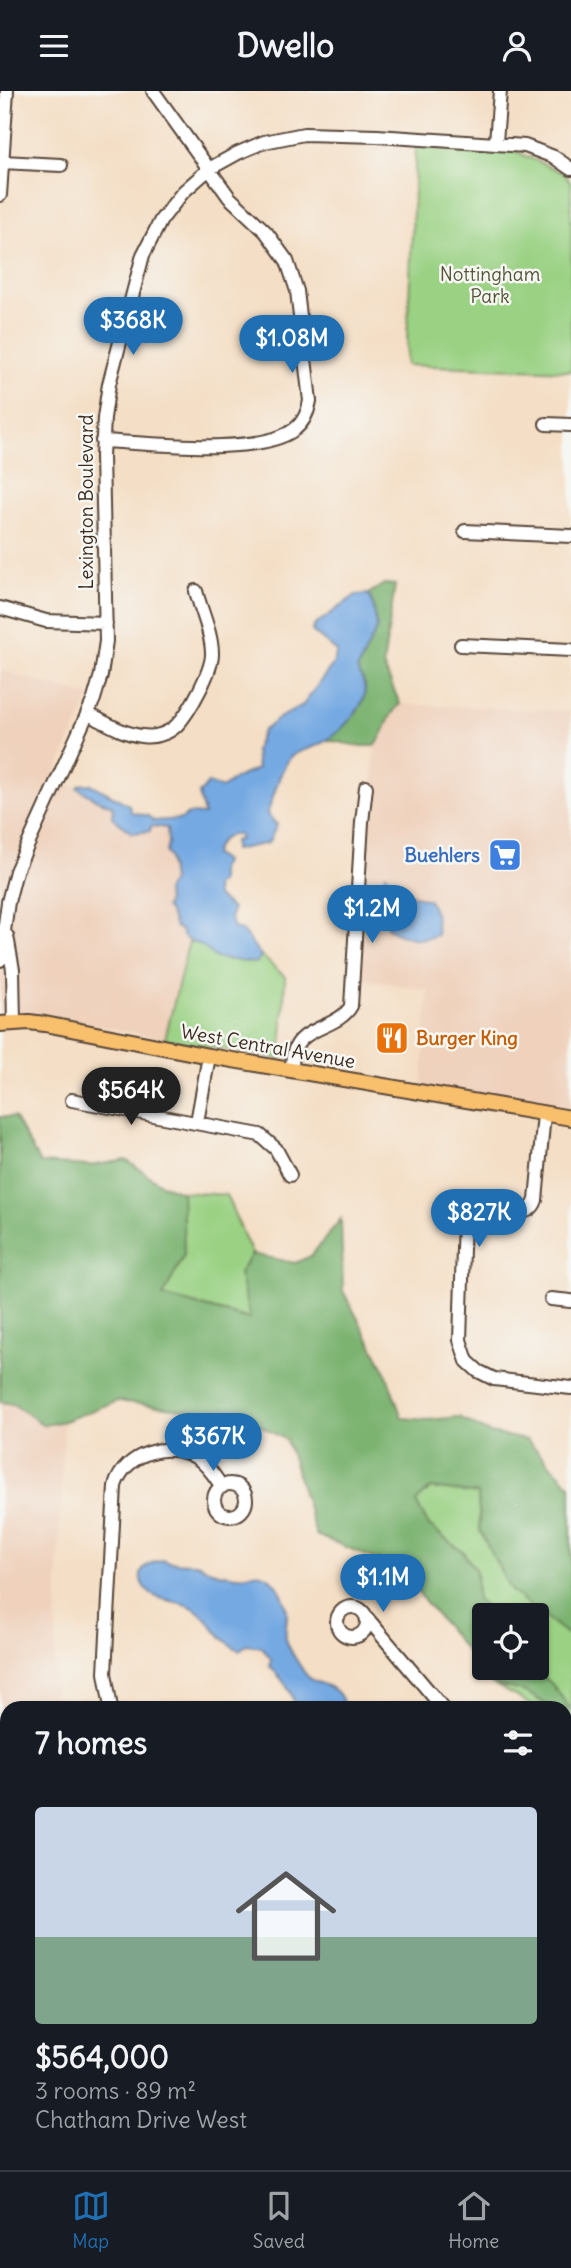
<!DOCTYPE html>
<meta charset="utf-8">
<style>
:root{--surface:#171b24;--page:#242831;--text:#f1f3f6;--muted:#9ea1a6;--line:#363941;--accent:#1f6fb2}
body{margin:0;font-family:Delius,sans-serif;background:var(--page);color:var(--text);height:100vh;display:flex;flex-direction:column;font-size:26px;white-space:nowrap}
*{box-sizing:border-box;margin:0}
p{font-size:23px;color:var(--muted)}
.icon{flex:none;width:38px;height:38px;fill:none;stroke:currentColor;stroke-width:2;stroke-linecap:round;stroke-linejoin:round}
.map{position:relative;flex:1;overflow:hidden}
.panel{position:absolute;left:0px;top:1610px;width:572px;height:469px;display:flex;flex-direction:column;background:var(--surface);border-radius:21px 21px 0 0;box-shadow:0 2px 5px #0004}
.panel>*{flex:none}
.controls{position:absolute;left:472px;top:1512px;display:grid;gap:14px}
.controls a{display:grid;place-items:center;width:77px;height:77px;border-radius:7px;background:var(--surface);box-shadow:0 2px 5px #0004;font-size:35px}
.price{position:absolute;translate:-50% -60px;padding:0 16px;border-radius:24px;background:var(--accent);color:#fff;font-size:23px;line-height:46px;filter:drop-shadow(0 2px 4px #0008)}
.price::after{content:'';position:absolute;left:50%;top:42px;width:21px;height:16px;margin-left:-10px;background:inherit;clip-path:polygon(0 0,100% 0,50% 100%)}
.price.selected{background:#222;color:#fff}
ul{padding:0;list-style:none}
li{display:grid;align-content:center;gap:14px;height:371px;padding:0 35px}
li+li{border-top:2px solid var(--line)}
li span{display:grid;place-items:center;height:217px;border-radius:7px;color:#555}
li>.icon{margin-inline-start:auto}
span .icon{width:126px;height:126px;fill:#fffc;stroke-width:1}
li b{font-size:30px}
h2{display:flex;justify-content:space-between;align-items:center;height:84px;padding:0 35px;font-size:30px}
header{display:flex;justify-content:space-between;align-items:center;height:91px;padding:0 35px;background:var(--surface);font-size:32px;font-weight:800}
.menu{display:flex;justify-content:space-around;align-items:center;height:98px;border-top:2px solid var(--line);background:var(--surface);font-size:19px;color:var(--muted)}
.menu a{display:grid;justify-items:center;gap:4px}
.menu .selected{color:var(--accent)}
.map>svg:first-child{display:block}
.built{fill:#efd1bc}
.green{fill:#9ad183;stroke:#6a7e50;stroke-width:2}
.forest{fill:#7bb371;stroke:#5b6e48;stroke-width:2}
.water{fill:#74a9e2;stroke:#586a80;stroke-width:2}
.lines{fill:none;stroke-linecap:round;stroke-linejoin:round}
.minor-casing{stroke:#574537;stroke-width:16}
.major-casing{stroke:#574537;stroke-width:18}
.highway-casing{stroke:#574537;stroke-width:21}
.minor{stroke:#fff;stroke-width:12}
.major{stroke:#f8bf6c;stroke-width:14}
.highway{stroke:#f8bf6c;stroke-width:18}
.labels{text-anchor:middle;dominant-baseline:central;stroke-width:5;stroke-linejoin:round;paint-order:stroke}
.park-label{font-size:19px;fill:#535437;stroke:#f6f6f2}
.street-label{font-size:19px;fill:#3b2a1e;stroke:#f6f6f2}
.shop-label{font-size:19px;font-weight:bold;fill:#366cbe;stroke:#f6f6f2;text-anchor:end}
.food-label{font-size:19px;font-weight:bold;fill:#c56008;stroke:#f6f6f2;text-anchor:start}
</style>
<header><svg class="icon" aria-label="menu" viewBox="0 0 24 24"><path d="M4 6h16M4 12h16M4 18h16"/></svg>Dwello<svg class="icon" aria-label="person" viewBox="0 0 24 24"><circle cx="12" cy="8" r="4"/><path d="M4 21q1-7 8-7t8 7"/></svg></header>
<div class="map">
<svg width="571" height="2079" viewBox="0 0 571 2079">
<rect width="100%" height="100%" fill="#f6f6f2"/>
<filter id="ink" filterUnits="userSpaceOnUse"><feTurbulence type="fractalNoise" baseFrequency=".0143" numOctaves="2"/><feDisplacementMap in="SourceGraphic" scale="14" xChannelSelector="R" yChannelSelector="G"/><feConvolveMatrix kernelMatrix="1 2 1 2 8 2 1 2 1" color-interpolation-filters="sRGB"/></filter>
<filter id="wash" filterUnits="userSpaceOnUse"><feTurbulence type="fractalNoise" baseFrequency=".00686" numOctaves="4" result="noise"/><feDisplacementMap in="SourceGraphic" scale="28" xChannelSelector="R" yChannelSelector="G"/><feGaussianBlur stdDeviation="1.57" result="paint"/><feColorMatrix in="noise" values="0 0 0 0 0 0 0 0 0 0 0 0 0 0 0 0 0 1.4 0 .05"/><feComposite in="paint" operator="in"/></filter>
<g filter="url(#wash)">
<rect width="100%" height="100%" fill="#f4dec5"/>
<path class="built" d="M0 579 90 605 54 686 78 697 97 709 113 715 150 735 167 737 166 762 169 766 172 790 166 800 167 812 175 836 181 839 182 844 189 850 165 948 45 923 0 925Z
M400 613 571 620V1017L422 996 428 899 360 888 375 655 384 645 390 622Z
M0 1311 13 1313 44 1334 64 1330 53 1617H7V1686L0 1683Z"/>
<path class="green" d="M416 55 515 60 565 83 571 92V280L406 274Z
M189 850 201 854 211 861 260 867V863L285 886 281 968 165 948Z
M182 1101 226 1104 252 1163 239 1182 251 1228 163 1205 184 1164Z
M431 1397 478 1403 480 1440 547 1526 571 1546V1616H569L551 1592 532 1577H537V1524H494L477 1509 476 1480 463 1461 429 1435 416 1411Z
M493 1593 526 1601 552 1617H537Z
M571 1714V1775L565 1805V1717Z"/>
<path class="forest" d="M384 493 395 494 383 574 400 613C385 627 388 639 375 655H359L327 649C342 637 368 617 365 594 364 590 359 583 357 579L377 537C374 525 375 512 368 503Z
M0 1026H14L40 1072 90 1075 126 1069 161 1093 182 1101 184 1164 163 1205 250 1228 239 1182 252 1163 295 1172 311 1165 341 1128 343 1200 385 1279 402 1327 428 1329 459 1326 489 1342 527 1349 571 1395V1546L511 1500 480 1440 478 1403 431 1397 416 1411 429 1435 463 1461 476 1480 477 1509 494 1524H485V1577H532L551 1592 569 1616H571V1640L565 1636V1617H552L526 1601 493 1593 398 1477 316 1444 295 1375 286 1349 245 1326 117 1310 64 1330 44 1334 13 1313 0 1311Z"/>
<path class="water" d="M368 503C375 512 374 525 377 537L357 579C359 583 363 589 364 594 369 616 337 644 320 653 311 658 297 659 290 667 279 680 273 708 267 723L277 734 268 752 234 759V750L240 748 239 744C226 742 216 752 214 764L224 770 220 779V791L215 795 216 805 232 818 230 827 234 837 241 839 260 863V867L256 872 216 867 201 854 189 850 182 844 181 839 175 836 169 821 165 816 167 812 166 800 172 790 169 766 166 762 168 751 167 737 151 735 150 740 132 742 112 726 113 715 97 709 78 697 80 694 91 693 129 714 131 721 148 725 154 730 182 728 188 723 204 724 199 703 208 692 222 697 236 687 257 678 255 659 263 640 279 627 303 614 333 573 337 561 312 540 315 534 356 504Z
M386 783C401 802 406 802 429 809L435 822 437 844C418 851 405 847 388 837 384 820 379 800 386 783Z
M164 1469C176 1473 185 1471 196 1472 201 1473 201 1475 205 1477 213 1481 227 1484 236 1485 247 1486 258 1479 267 1485 276 1490 282 1502 285 1511 290 1523 284 1536 286 1548 289 1560 298 1571 304 1581 315 1598 341 1589 344 1617H296C292 1600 283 1588 270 1576L271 1568 262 1556 247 1554 239 1559C220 1550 212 1530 195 1518 181 1508 155 1512 145 1497 133 1480 149 1471 164 1469Z"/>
</g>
<g filter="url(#ink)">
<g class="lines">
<defs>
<path id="minor" d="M496 51 500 0
M2 71 61 74
M0 104 7 0
M546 333 571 334
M102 350C148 352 259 366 295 338 304 331 308 321 310 310L297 200 287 170 266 141 229 106 153 0
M465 440 571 445
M0 517 46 530 106 532
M461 554 571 559
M88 623C105 631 123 643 142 645 154 647 168 643 177 634 189 622 212 580 212 563 212 542 201 520 196 500
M7 845 13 879 14 932
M0 869 8 811 16 780 94 608 101 584 106 550 102 365 104 327 109 293 143 164 161 129 183 101 209 78 238 62 264 51 304 43 377 45 525 55 554 66 571 78
M292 979C292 973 292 967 294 961 300 936 339 937 351 915L362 731 366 696
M72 1009 260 1044 276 1058 290 1084
M544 1023 536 1109C533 1118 528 1121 518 1121L483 1116 469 1120 464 1128 460 1249 467 1270 478 1280 494 1288 571 1297
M197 1031 209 965
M551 1208 571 1210
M214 1409a16 16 0 1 1 32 0a16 16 0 1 1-32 0Z
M337 1531a15 15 0 1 1 30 0a15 15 0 1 1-30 0Z
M367 1527 443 1617
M111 1617 105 1582 115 1395C125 1362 168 1349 197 1367 208 1374 215 1386 222 1396
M565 1667 571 1668
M190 2072 195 2079
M461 2072 468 2079
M111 2079 126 2072
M434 2079 441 2072"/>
<path id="major" d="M0 933 29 931 45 933 209 965 571 1027"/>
<path id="highway" d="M0 1675 7 1679
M565 1862 571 1863"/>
</defs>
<use href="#minor" class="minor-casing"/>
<use href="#major" class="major-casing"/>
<use href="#highway" class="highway-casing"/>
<use href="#minor" class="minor"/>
<use href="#major" class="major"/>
<use href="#highway" class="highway"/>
</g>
</g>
<defs>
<symbol id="supermarket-square" viewBox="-11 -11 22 22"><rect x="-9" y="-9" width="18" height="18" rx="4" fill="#3f7fe0" stroke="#f6f6f2"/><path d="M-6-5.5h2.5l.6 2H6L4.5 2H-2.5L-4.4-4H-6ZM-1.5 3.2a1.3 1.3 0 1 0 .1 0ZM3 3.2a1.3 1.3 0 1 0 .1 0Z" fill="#fff"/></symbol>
<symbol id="restaurant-square" viewBox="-11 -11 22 22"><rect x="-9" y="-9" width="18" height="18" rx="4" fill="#e8710a" stroke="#f6f6f2"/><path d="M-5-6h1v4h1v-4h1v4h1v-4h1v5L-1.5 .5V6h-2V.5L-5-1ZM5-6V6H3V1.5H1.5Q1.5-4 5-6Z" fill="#fff"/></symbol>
</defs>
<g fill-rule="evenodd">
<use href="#supermarket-square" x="486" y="745" width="38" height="38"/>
<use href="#restaurant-square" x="373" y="928" width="38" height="38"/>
</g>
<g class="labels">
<g class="park-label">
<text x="490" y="183">Nottingham<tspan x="490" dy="22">Park</tspan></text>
</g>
<g class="street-label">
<text transform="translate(86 411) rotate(-90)">Lexington Boulevard</text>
<text transform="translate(268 955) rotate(10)">West Central Avenue</text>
</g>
<g class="shop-label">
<text x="480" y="764">Buehlers</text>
</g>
<g class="food-label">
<text x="416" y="947">Burger King</text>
</g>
</g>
</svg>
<div class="controls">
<a><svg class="icon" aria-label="locate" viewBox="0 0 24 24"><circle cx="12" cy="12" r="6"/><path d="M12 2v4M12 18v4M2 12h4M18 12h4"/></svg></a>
</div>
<b class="price" style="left:133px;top:266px">$368K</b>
<b class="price" style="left:292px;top:284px">$1.08M</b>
<b class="price" style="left:372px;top:854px">$1.2M</b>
<b class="price selected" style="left:131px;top:1036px">$564K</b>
<b class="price" style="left:479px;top:1158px">$827K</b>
<b class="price" style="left:213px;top:1382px">$367K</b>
<b class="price" style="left:383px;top:1523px">$1.1M</b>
<section class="panel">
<h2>7 homes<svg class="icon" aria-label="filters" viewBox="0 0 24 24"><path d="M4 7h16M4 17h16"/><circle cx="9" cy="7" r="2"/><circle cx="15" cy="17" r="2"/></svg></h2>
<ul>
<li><span style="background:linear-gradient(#c9d6e8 60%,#7fa58c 0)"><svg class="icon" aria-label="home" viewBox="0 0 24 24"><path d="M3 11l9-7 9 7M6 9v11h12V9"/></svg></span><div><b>$564,000</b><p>3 rooms · 89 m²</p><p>Chatham Drive West</p></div></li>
</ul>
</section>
</div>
<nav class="menu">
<a class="selected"><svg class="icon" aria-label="map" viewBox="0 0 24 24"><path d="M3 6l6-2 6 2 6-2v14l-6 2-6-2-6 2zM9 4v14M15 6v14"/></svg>Map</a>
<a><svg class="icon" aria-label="saved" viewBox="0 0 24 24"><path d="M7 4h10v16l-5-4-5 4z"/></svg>Saved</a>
<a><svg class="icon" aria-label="home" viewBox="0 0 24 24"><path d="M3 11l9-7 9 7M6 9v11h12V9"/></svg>Home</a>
</nav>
